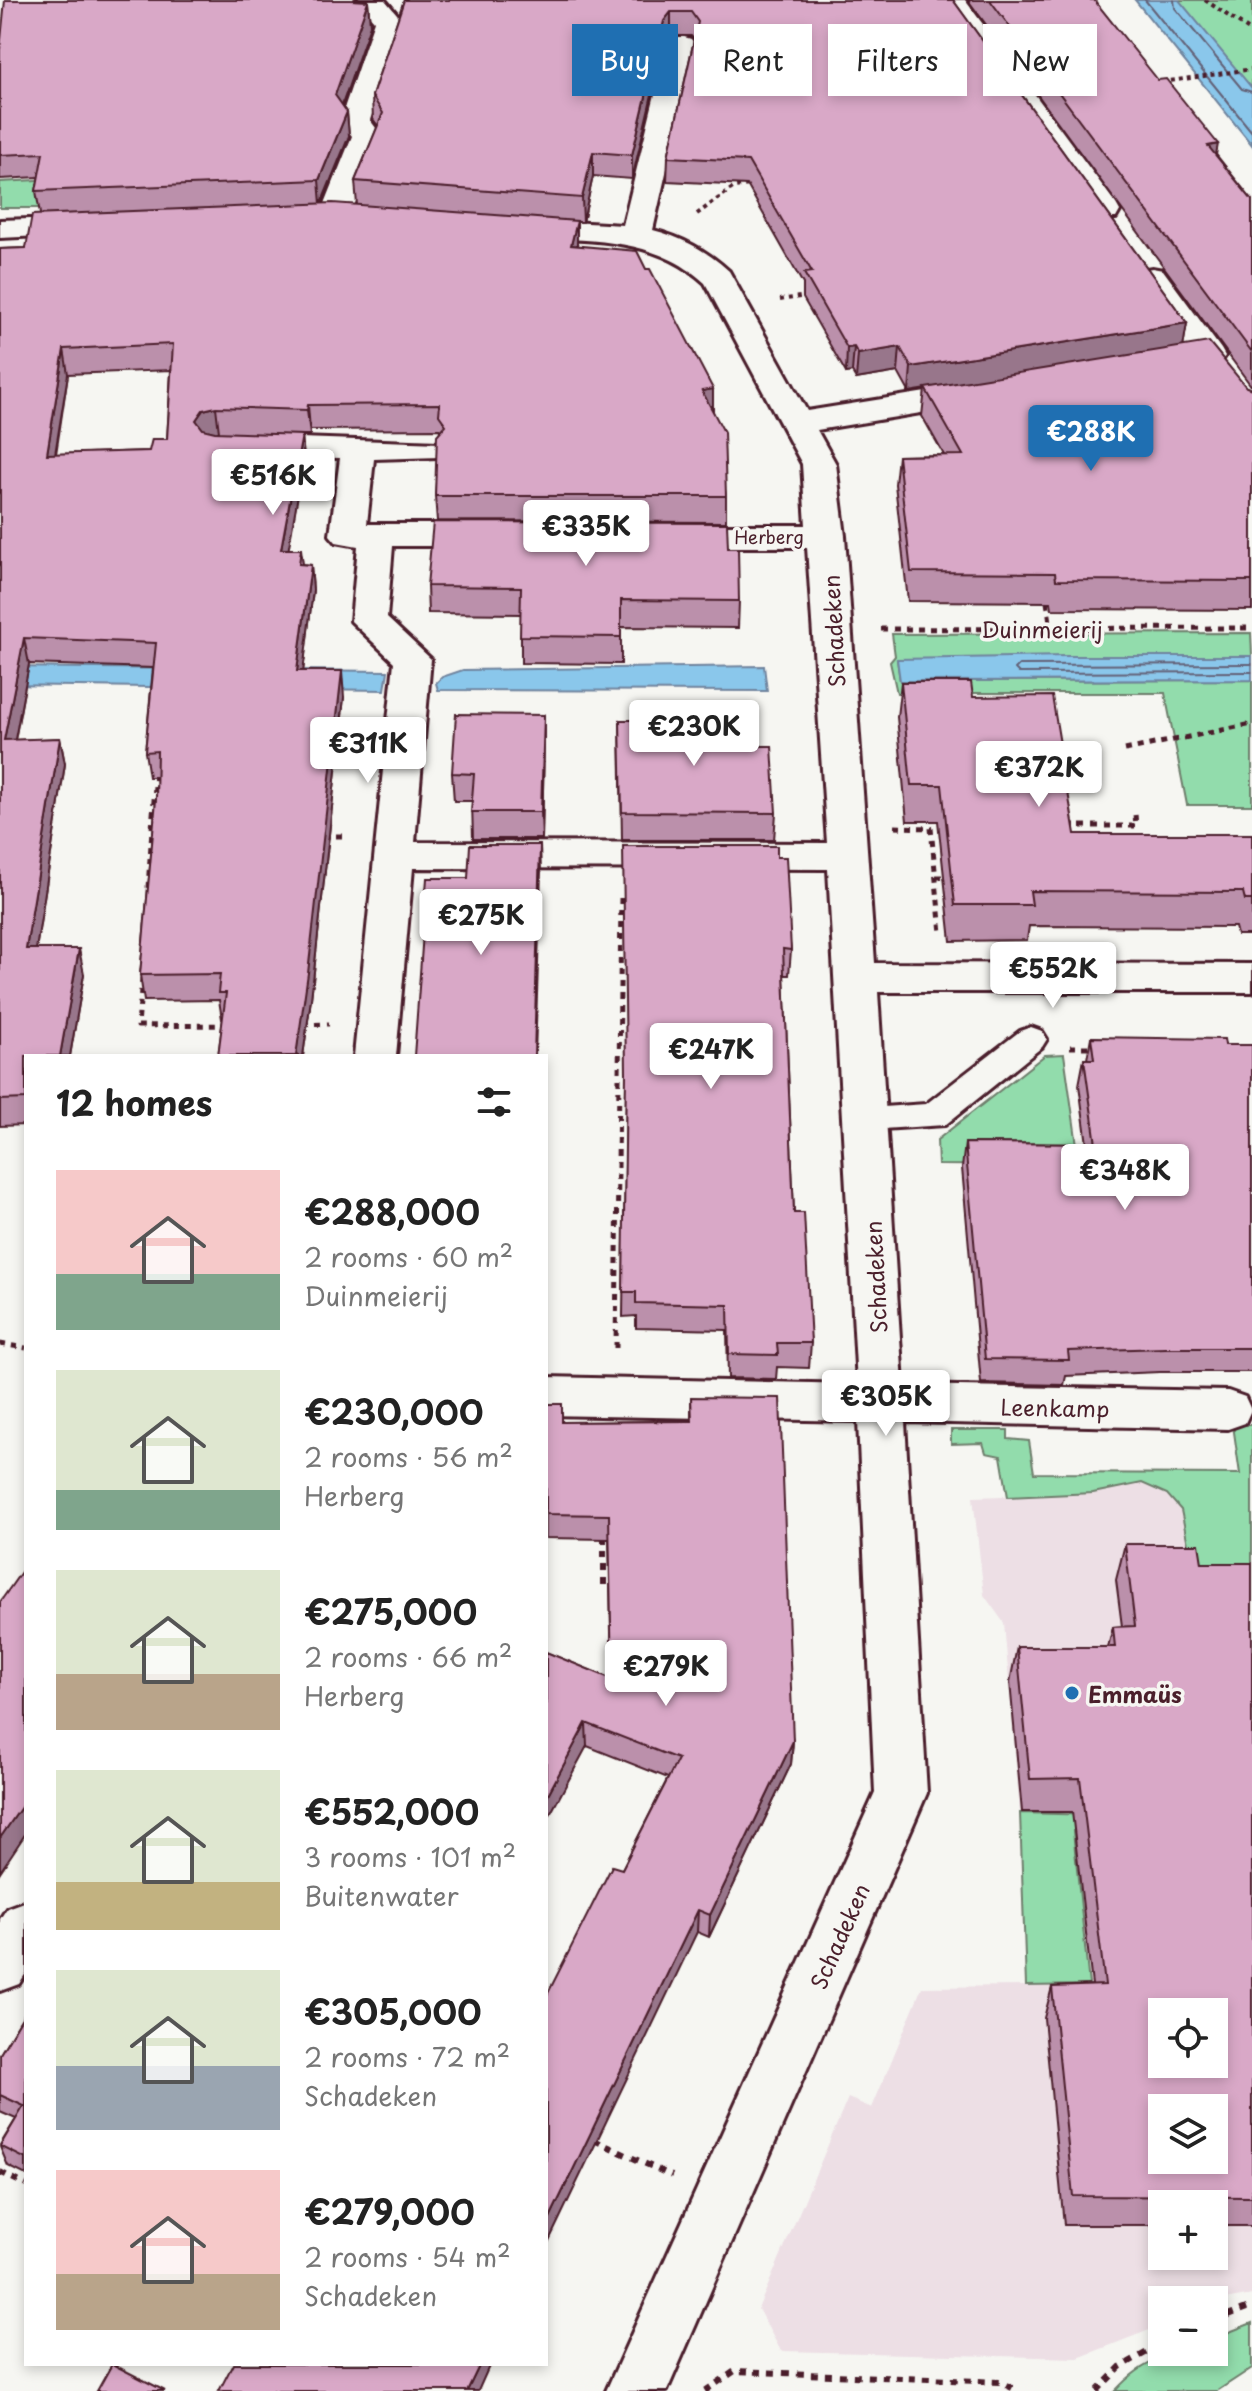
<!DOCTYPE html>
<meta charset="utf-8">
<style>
:root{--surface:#fff;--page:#f6f6f6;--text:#222;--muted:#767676;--accent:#1f6fb2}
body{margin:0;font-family:"Playpen Sans",sans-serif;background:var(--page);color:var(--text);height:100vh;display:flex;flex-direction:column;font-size:30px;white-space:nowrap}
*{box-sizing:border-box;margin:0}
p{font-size:26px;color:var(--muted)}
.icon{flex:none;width:44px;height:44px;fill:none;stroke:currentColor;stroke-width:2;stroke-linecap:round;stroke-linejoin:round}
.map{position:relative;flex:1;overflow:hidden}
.details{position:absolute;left:24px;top:1054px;width:524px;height:1312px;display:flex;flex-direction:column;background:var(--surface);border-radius:0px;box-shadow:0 4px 12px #0003}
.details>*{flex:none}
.top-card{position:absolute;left:572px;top:24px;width:560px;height:72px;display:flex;gap:16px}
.fabs{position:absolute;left:1148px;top:1998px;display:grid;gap:16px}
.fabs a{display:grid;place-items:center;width:80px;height:80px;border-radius:0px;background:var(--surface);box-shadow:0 4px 12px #0003;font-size:40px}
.price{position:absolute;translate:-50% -68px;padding:0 18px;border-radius:8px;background:#fff;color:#222;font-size:26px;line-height:52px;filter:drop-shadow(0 2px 4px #0008)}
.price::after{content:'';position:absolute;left:50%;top:48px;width:24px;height:18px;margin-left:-12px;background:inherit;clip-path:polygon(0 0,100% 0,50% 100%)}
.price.current{background:var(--accent);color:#fff}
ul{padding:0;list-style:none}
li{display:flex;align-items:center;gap:24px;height:200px;padding:0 32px}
li span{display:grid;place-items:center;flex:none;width:224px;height:160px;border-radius:0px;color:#555}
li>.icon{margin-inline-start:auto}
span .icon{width:96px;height:96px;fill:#fffc;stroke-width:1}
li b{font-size:34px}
h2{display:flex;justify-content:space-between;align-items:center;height:96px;padding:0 32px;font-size:34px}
.tag{padding:0 28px;border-radius:0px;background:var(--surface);box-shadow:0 4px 12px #0003;font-size:28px;line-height:72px}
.tag.current{background:var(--accent);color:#fff}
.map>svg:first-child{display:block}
.built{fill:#eddfe5;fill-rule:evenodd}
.green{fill:#92dcac;stroke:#6e7e6c;stroke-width:2}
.water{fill:#8ac7eb;stroke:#70849e;stroke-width:2}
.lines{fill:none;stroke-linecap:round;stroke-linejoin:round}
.shore{stroke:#646278;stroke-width:2}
.service-casing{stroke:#4a1f2b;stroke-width:6}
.minor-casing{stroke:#4a1f2b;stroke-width:6}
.path-far2{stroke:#4a1f2b;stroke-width:4;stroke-dasharray:4 4;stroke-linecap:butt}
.path-far1{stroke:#4a1f2b;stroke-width:5;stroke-dasharray:6 6;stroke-linecap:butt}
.path{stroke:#4a1f2b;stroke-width:6;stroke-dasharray:7 7;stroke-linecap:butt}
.service{fill:#f6f6f2;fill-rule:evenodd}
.minor{fill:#f6f6f2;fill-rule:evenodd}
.wall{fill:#bb90ab;stroke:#4a1f2b;stroke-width:2;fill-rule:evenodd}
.shaded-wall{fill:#98768b;stroke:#4a1f2b;stroke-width:2}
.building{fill:#d9a8c7;stroke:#4a1f2b;stroke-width:2;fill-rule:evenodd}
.poi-dot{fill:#1f6fb2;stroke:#f6f6f2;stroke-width:3}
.labels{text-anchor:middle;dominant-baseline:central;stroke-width:7;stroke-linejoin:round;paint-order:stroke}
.far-street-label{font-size:18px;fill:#4a1f2b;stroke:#f6f6f2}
.street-label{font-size:22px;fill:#4a1f2b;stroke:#f6f6f2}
.poi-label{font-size:22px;font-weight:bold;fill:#4a1f2b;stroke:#f6f6f2;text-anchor:start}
</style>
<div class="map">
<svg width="1252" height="2391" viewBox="0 0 1252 2391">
<rect width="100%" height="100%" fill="#f6f6f2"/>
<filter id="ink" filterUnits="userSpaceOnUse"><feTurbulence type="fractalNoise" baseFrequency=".0125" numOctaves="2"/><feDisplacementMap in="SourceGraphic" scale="16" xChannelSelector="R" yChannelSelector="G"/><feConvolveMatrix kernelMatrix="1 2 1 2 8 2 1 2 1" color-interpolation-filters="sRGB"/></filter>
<g filter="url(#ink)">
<path class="built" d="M1142 1483 1167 1494 1181 1510 1198 1593H1252V2295L1214 2302 1162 2300V2325L1078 2358 781 2351 758 2309 848 2098 872 2108 922 1987 1026 1986 1020 1813 1004 1623 984 1595 973 1497 1093 1493ZM1162 2012H1214V2064H1162ZM1162 2108H1214V2160H1162ZM1162 2204H1214V2256H1162Z"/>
<path class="green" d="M1172 0H1252V103Z
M172 173 98 208H0V182Z
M1251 633 1252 656 897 660 900 681 1252 680V805H1187L1165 693H897L890 662 895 656 892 634Z
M1064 1054 1080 1166 938 1165 937 1140 1045 1055Z
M1233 1425H1252V1593H1198L1181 1510 1167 1494 1142 1483 1093 1493 1008 1497 1001 1456 986 1453 983 1443 951 1444V1430H1008V1439L1029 1441 1034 1473 1240 1474Z
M1020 1813 1095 1815 1097 1830 1073 1831 1089 1985 1026 1986Z
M1252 2323V2368L1217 2391H1115C1145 2358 1171 2352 1214 2352V2338Z"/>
<path class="water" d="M1135 0H1179L1252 88V145Z
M1069 656H1252V680L900 681 897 659Z
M764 666 767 691 438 690 436 683 442 677 463 670Z
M0 667 388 671 385 690 0 685Z"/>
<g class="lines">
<path class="shore" d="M1145 0 1252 132
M1174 0 1175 8 1242 89 1252 92
M1252 664 1019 665 1015 669 1019 673 1252 672"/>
<defs>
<path id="service" d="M1031 1027 1042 1031 1047 1039 1042 1047 945 1125 866 1130 854 1127 849 1118 854 1109 926 1104 1020 1031Z"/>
<path id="minor" d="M356 0H385L402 20 370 120 382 136 350 216 346 223H324L320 216 352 136 340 120 374 21Z
M937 0H965L1116 204 1120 211 1116 218H1094Z
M681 36 691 39 695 45 653 230C683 238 706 250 729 271L807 411 982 383 994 386 999 393 994 400 982 403 817 430 836 464 845 536 875 963 1252 964V992H878L903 1385 1228 1391 1245 1397 1251 1410 1245 1423 1228 1429 905 1422 927 1793 667 2391H606L875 1793 858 1421 546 1415V1377L857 1384 828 869 413 868 396 1056H354L394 662 351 621 358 546 336 542 330 535 340 458 245 456 233 453 228 446 233 439 245 436 439 443 444 450 439 457 374 459 367 524H490L502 528 508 535 502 542 490 546H393L387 618 431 659 415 842 827 843 807 547H667L655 543 649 536 655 529 667 525H806L802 464 705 283C653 235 585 241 518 237L507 235 503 228 507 221 518 219 623 225 667 45 671 39Z
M90 217 101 219 105 226 101 233 0 238V220Z
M1152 268 1163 270 1221 349 1225 356 1221 363 1168 373 1156 370 1152 363 1156 356 1188 350 1136 277 1141 270Z
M26 1901V1973L19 1984 0 1991V1919L7 1908Z"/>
</defs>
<use href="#service" class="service-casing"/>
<use href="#minor" class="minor-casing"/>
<path class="path-far2" d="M1205 0 1252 32
M1163 82 1252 69
M697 214 734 187 750 185
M780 300 806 296
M1047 599 1048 604"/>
<path class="path-far1" d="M1047 602 1051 628
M881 629 1252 628
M1125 750 1252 724
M1069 826H1136L1135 814
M895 827 931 828 941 933
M324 836H346
M936 877H950
M148 888 156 771
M142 978 138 1026 229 1025
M303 1025 329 1024
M1070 1047H1096
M0 1344 26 1348
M616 1348 621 898"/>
<path class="path" d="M604 1536V1591
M594 2140 672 2176
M0 2172 26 2185
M1214 2320 1252 2306
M705 2391 735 2371 1000 2382 1018 2391
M1097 2391 1120 2367 1162 2344"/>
<use href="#service" class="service"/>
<use href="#minor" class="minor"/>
</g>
<path class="wall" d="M404 0H953L1187 323 1183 346 1246 387 1252 389V610L1052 609 1051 602 908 601 895 484 898 456 944 455 922 416 925 389 909 392 898 372 856 379 852 372 846 373 803 298V284L747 185 667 181 668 157 694 40 691 36H671L664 44 632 179 593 176 583 222H577V245L713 411 726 496V522L437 521 435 496 440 429 310 430V435H302L304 460 288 549H301L303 564 311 565 313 590 303 671 344 697 311 999 303 1056H218L223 1019H222L219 1000 144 1001 140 975 156 800 157 777H149L145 752 153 668 29 664 15 740 60 738 65 764 36 949 84 974 70 1056H26V1125L0 1126V249L26 248 40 214 36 191 39 177 0 179V50L368 1 370 25 342 105 347 112 349 136 321 204 357 205 355 181 378 126 373 119 372 96ZM171 370 167 439 149 451 56 454 68 374Z
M968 0H1094L1252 200V387Z
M728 548 739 601 738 628 621 627V664L521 663V614L428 613 427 586Z
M901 682 973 697 1075 834H1252V935H1237L1235 927 1029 926 1027 940 951 941 938 821H907L897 717Z
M544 715V742L542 839H473L472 801H454L452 773Z
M620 720 745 746 776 813 774 840H622Z
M777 857 791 950 789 975H784L794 1213 811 1343 809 1368 777 1367 776 1379 728 1378 727 1330 636 1328V1316L623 1317 626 1086Z
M1091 1037 1225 1045H1252V1372H1160L1066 1376 1064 1385 981 1383 962 1168 965 1143 1087 1144 1079 1085 1084 1059H1087Z
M691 1397 793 1741 791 1764 709 1937 697 1932 622 1869 668 1778 587 1746 546 1652 612 1679 609 1539 546 1538V1404L563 1422 691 1421Z
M1125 1544 1202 1563H1252V2226H1214V2204H1162V2225H1064L1044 2018 1052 1987 1092 1985 1072 1812H1022L1010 1682 1017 1647H1108L1113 1627 1122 1626 1116 1580Z
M26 2011V2175L8 2166 0 2147V2145L16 2119 0 2112V2054Z"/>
<path class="shaded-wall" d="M368 1 370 25 337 119 335 95Z
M671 12V36L664 44 632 179V155L664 21Z
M347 112 349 136 321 204 319 180Z
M1218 144 1213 171 1208 146Z
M593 152V176L583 222 582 198Z
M577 221V246L571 245Z
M1187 323 1183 348 909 392 911 367Z
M854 347 852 372 846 373 847 348Z
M900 347 898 372 856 379 858 354Z
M64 349 68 374 51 479 47 454Z
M713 389V414L702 391Z
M308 405 310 430V435L307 410Z
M216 407 219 432 206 435 196 420 203 410Z
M302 435 304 460 284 575 281 549Z
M311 565 313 590 300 697 297 671Z
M24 638 29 664 10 766 4 740Z
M342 671 344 697 311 999 303 1056H296Z
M544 715V742L542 839 541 812Z
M60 738 65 764 32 975 26 949Z
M540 845 541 871 535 1056H534Z
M79 949 84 974 70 1056H60Z
M586 1723 587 1746 546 1822V1798Z
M793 1741 791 1764 709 1937 710 1915Z
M26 1800V1833L0 1872V1838Z
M698 1910 697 1932 546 2247V2226Z
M480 2364H490L478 2391H467Z"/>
<path class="building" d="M5 0H351L368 1 335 95 347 112 319 180 36 191 43 153 0 155V50Z
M404 0H953L1187 323 911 367 900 347 858 354 854 347 847 348 804 273 812 272 748 161 668 157 698 22 691 12H671L664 21 632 155 593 152 582 198 355 181 383 113 372 96Z
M990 0H1094L1158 80 1166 79 1218 144 1208 146 1252 200V352Z
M333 203 577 221 571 245 637 251 646 269H650L713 389 702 391 724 432 726 496H435L437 435 446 425 439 415 440 404 308 405 307 410 216 407 203 410 196 420 203 429 215 432 302 435 281 549H301L299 564 311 565 297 671H342L308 973 296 1056H218L226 993H218L220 974 140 975 156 800 157 751 145 752 156 643 24 638 4 740 60 738 26 949H79L60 1056H26V1099L0 1100V249L26 248 32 215ZM173 344 167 439H152L149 451 47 454 64 349Z
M1209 342 1246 387 1252 389V581L1056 580 1055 573 911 572 898 456 963 455 925 388Z
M433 522 727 523 728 548H738L739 601 621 600V637L520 636 521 587 427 586Z
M901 682H971L973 697 1052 696 1075 834H1252V900H1245L1243 892 1030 891 1032 905H955L942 785H911Z
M456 714 544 715 541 812H471L474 774 452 773Z
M620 720H744L745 746H772L776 813 622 812Z
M470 845H540L534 1056H414L427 878H468Z
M623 846H777V857H786L791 950 783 949 794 1213H804L811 1343H777L778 1355 729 1354 728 1305 636 1303V1292H623L626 1073Z
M1091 1037 1224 1039 1225 1045H1252V1348H1166L1068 1351 1069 1360 985 1359 965 1143 1096 1144 1084 1059H1094Z
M691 1397 780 1398 793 1741 710 1915 698 1910 546 2226V1997L612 1866 622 1869 678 1759 586 1723 546 1798V1652L612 1679 609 1515 546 1514V1404H562V1422L692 1421Z
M1125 1544H1199L1202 1563H1252V2197L1073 2196 1052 1987 1105 1985 1080 1778 1030 1779 1017 1647H1115L1113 1627 1135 1626ZM1162 2012H1214V2064H1162ZM1162 2108H1214V2160H1162Z
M26 1565V1800L0 1838V1602Z
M26 2011V2159L0 2146 24 2106 0 2095V2054Z
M112 2364 165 2391H97Z
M233 2364H480L467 2391H219Z"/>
</g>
<circle class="poi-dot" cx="1072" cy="1693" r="8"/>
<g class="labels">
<g class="far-street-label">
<text x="769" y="536">Herberg</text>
</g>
<g class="street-label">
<text x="1042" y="628">Duinmeierij</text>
<text transform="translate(833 631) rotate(-93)">Schadeken</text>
<text transform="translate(875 1277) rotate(-93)">Schadeken</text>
<text transform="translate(1055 1407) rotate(1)">Leenkamp</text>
<text transform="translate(839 1936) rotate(-66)">Schadeken</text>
</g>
<g class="poi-label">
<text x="1088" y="1693">Emmaüs</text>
</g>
</g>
</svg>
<div class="fabs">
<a><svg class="icon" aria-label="locate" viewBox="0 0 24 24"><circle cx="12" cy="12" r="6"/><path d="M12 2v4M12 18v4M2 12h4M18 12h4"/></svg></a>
<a><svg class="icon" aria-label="layers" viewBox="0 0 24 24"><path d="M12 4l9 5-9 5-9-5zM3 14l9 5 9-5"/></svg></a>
<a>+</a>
<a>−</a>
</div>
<b class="price current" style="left:1091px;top:473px">€288K</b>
<b class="price" style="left:273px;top:517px">€516K</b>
<b class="price" style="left:586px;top:568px">€335K</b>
<b class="price" style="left:694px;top:768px">€230K</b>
<b class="price" style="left:368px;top:785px">€311K</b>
<b class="price" style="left:1039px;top:809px">€372K</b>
<b class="price" style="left:481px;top:957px">€275K</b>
<b class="price" style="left:1053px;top:1010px">€552K</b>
<b class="price" style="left:711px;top:1091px">€247K</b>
<b class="price" style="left:1125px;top:1212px">€348K</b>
<b class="price" style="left:886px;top:1438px">€305K</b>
<b class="price" style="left:666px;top:1708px">€279K</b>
<div class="top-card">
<a class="tag current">Buy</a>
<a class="tag">Rent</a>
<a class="tag">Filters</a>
<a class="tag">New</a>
</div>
<section class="details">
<h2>12 homes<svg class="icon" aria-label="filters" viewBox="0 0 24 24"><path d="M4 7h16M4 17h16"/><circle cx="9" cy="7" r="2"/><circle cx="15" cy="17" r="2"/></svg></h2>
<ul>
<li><span style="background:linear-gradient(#f6c9c9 65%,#7fa58c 0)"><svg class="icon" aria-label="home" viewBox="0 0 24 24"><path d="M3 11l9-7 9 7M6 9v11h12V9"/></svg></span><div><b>€288,000</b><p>2 rooms · 60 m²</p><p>Duinmeierij</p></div></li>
<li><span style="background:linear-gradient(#dfe7d0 75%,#7fa58c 0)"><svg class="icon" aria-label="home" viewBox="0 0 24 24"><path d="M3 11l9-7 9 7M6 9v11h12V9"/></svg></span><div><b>€230,000</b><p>2 rooms · 56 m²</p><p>Herberg</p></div></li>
<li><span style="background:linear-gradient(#dfe7d0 65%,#b9a48a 0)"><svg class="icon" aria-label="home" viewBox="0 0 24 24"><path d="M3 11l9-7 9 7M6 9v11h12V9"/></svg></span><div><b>€275,000</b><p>2 rooms · 66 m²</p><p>Herberg</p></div></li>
<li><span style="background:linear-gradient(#dfe7d0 70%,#c2b280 0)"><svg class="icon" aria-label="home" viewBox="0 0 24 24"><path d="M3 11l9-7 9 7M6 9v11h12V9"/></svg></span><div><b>€552,000</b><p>3 rooms · 101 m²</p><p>Buitenwater</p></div></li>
<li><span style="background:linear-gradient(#dfe7d0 60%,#9aa5b1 0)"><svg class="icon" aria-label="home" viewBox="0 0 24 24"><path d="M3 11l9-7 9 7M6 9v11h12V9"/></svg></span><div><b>€305,000</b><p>2 rooms · 72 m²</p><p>Schadeken</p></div></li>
<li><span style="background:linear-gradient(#f6c9c9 65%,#b9a48a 0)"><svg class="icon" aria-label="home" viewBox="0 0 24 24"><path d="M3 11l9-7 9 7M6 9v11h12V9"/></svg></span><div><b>€279,000</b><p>2 rooms · 54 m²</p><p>Schadeken</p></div></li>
</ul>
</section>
</div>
